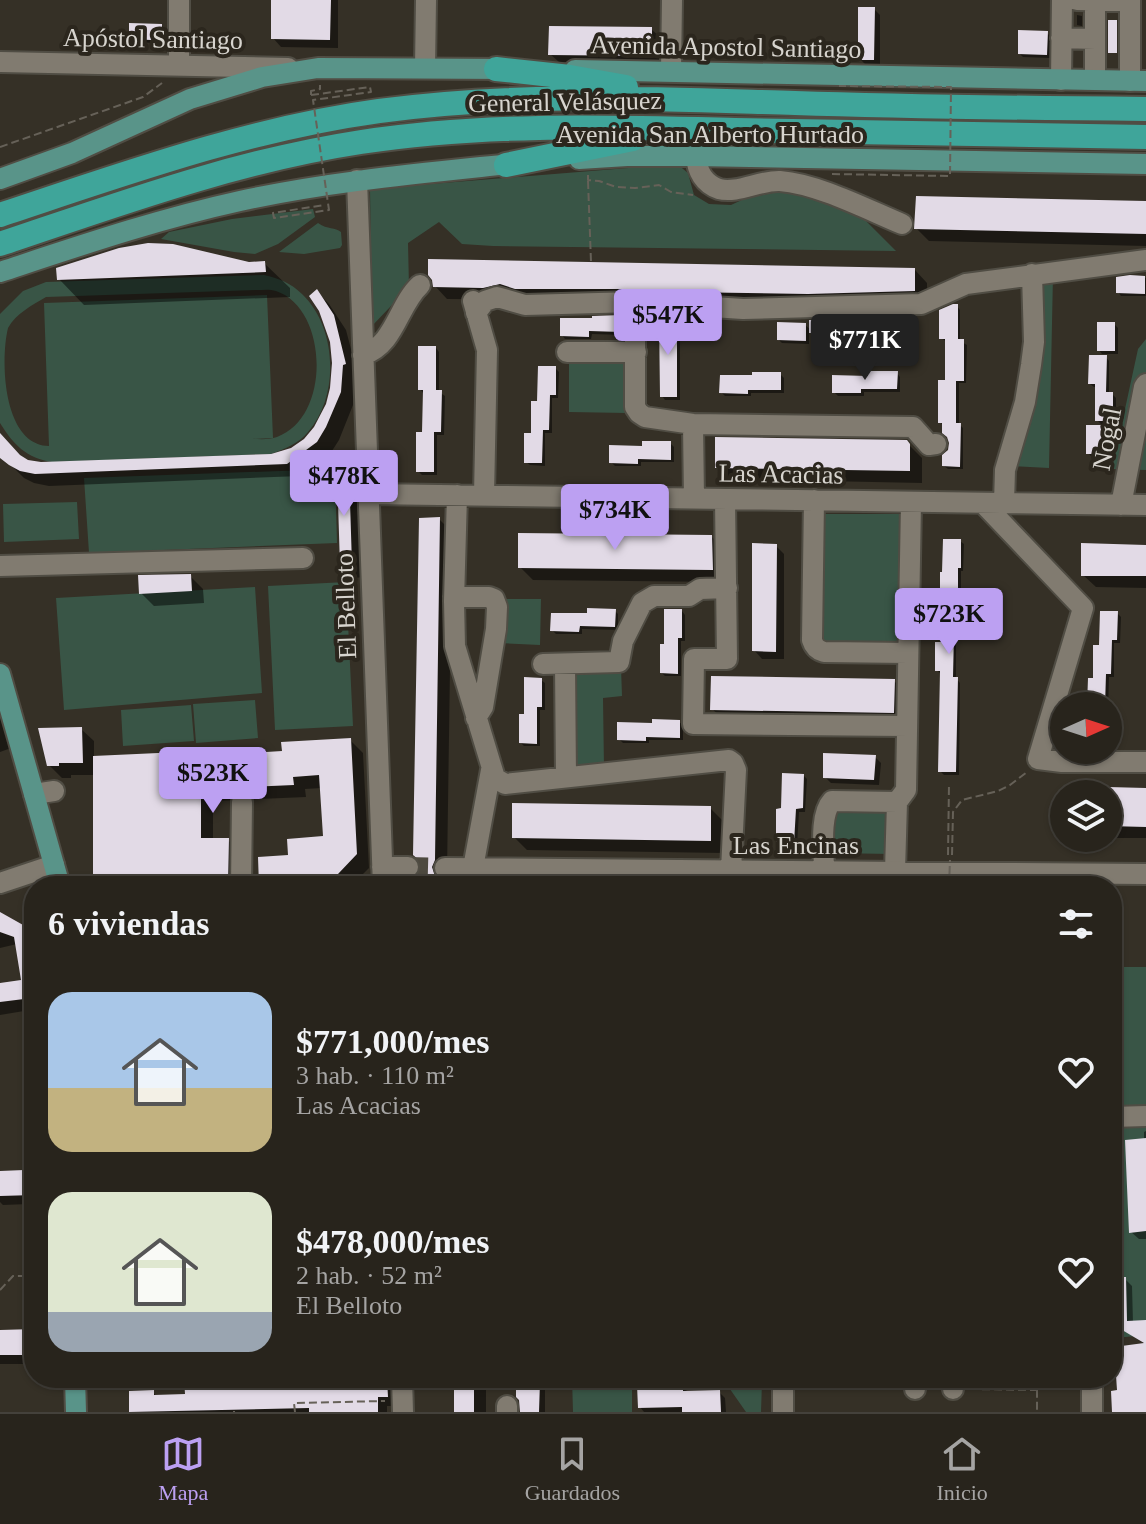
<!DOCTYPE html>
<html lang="es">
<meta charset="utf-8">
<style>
:root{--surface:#28241c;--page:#302c25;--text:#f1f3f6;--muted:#a5a4a3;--line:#44413b;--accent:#bca0f2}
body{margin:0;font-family:"Times New Roman",serif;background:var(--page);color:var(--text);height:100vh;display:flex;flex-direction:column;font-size:30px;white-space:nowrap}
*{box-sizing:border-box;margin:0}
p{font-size:26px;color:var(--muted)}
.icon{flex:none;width:44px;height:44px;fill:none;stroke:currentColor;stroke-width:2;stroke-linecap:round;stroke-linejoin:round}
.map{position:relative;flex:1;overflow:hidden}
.drawer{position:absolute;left:24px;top:876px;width:1098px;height:512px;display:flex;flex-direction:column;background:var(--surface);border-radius:32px;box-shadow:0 2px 6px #0004,0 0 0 2px var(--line)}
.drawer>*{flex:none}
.needle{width:52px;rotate:87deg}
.fabs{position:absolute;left:1050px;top:692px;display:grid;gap:16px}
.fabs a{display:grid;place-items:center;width:72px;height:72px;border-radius:50%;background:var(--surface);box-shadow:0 2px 6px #0004,0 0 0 2px var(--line);font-size:40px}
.price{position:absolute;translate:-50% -68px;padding:0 18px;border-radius:8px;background:var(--accent);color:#111;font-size:26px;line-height:52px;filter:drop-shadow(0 2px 4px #0008)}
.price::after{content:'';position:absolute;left:50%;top:48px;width:24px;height:18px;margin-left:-12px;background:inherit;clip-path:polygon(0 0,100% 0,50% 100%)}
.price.selected{background:#222;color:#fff}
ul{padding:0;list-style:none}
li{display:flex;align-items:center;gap:24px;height:200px;padding:0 24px}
li span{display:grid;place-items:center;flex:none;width:224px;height:160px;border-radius:24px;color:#555}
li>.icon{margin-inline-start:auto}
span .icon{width:96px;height:96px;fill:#fffc;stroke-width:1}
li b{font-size:34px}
h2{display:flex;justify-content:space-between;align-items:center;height:96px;padding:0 24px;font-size:34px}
.dock{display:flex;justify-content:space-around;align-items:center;height:112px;border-top:2px solid var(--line);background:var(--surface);font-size:22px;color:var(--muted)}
.dock a{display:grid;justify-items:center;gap:4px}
.dock .selected{color:var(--accent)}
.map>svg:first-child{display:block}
.green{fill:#395546;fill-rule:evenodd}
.shadow{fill:#0007}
.building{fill:#e2dae6}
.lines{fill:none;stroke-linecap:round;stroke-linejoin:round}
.minor-tunnel{stroke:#4d493f;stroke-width:20;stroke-dasharray:20 10;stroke-linecap:butt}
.minor-casing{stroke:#504d44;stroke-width:24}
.major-casing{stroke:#504d44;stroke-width:24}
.highway-casing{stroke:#504d44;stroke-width:28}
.path{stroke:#666158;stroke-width:2;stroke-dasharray:8 4;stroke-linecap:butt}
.minor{stroke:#817b70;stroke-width:20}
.major{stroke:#599489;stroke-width:20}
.highway{stroke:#3fa59a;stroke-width:24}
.path-bridge{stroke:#666158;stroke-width:2;stroke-dasharray:8 4;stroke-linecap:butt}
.labels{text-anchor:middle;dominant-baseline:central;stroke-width:8;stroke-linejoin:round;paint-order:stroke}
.street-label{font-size:26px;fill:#d7d4ce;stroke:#2b261d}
</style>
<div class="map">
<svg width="1146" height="1412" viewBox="0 0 1146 1412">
<rect width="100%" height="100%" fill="#353026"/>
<path class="green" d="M677 164 688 173 694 195 709 204 731 205 746 198 778 192 811 194 860 215 896 251 493 246 462 244 439 222 408 243 409 287 372 326 370 189Z
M313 209 315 217 278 244 255 254 234 252 161 239 169 232 232 219Z
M318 223C328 230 335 227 341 232L342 245 340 248 304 254 279 252Z
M264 275C278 278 291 283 302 294 337 327 340 396 308 432 299 443 285 449 271 454L52 462C26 458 13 444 0 423V314L23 291 46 282ZM257 290C263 290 270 289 276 291 328 308 332 417 277 437 269 440 260 439 252 439L273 438 267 295 44 303 49 446C3 445 0 361 8 328 16 313 33 305 46 297Z
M1053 275 1049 468 1012 466 1038 295 1045 277Z
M851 313 905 314V353L851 352Z
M1146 339V470L1112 469 1138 349Z
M569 360H628L627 413 569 412Z
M335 469 337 543 89 553 84 478Z
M77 502 79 539 4 542 3 504Z
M818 514H907L905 639 898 649 816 641Z
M346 582 353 726 275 730 268 586Z
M255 587 262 693 64 710 56 598Z
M505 599H541L540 645 498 643 499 609Z
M621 667 622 696 603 698 604 768 569 770 571 668Z
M255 700 258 738 196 743 193 704Z
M191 705 194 741 123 746 121 710Z
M833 804 892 805 893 854 829 853Z
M1112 967H1146V1335L1115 1338 1112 1203Z
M572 1378 632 1379V1412H573Z
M725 1382H762L761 1412H746Z"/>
<path class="shadow" d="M273 0H338V48L281 47 273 38Z
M874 9 880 15V65H866L860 59Z
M1077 15 1082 16V26L1077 25Z
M162 26 165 30V39L155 43 135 42 131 39Z
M651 29 660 37 659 63 559 62 550 54Z
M1047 33 1051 37 1050 58 1023 57 1020 54Z
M1146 203V246L929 241 916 228Z
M264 263 290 288V297L84 305 59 279Z
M915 270 927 283V303L447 299 435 286 434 279Z
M1146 278V296H1121L1118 292V279Z
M317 292 329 304 346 330 358 376 355 377 353 405 339 440 330 454 301 476 49 486 34 483 24 478 0 454V437L23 459 41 464 282 454 306 440 323 416 332 388 334 352Z
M957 306 960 310V341L967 345 966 383H959V424L963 428V469H948L944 466 951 443 944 426 940 422 947 382V342L941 338Z
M621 317 624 321V335L592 334 591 339H565L562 335Z
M676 320 680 323V400H665L662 396Z
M838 321 841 325V336H815L809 330V344L782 343 779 340 805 325 811 330Z
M1114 324 1118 328V354H1102L1099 350Z
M436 348 439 352V392L445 396 444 435H437V475H422L418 471 424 434 423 393 420 389Z
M1106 357 1109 361V394H1112L1116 398V424H1101L1107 431V457H1092L1088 453 1104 427 1097 420V387H1094L1090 384Z
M555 368 559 372 558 398H552V433H545V466L530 465 526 462 539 403Z
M897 373 900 377V392H864V396H838L834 392 870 378Z
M780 374 784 378V393H751V396H725L721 392Z
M906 442 922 458V483L730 479 717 467Z
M670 443 674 447V462H641V466H615L611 462 644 448Z
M348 471 361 484 364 577 354 578 342 565Z
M439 519 452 532 447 873 444 881 446 886H415L423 868Z
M712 537 724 550 725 582 533 580 520 567Z
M960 541 964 544 963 571H961V607L964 610 963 637H956V678L960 683 959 775H944L940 771 942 675 937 670 944 644Z
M776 546 784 554V659H762L754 650Z
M1146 547V588L1096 587 1083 575Z
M190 576 203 589 204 603 154 606 141 593Z
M615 611 618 614V630L582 629V634H556L552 630Z
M682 611 685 615V641H681V676H665L662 673 666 646Z
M1117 613 1121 617 1120 643H1114V677H1109L1108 710V706H1089L1101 647Z
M541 680 545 683V710H540V746H524L521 743 526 716Z
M894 681 902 689V720L721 717 712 709Z
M0 699 14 747 0 752Z
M679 722 683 725V740H649V743H623L619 739 654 725Z
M81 729 94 741V758L201 753 205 757 284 753 350 740 363 753 369 868 351 886H261L290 857 325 838 322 788 305 789 306 797 213 801V840H228L240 853V886H95V775H71V778H62L49 765Z
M875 757 881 763 879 785 831 783 825 777Z
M804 776 807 779 805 812H799L797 846 781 845 778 841Z
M1078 788 1146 790V838H1108V794H1078Z
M710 808 723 821V853L527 850 514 837Z
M0 915 34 934V1015L30 1010 0 1015V985L23 982 17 944 0 948Z
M1146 1131V1239H1139L1131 1232 1144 1140V1132Z
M23 1172 31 1180H34V1364H0V1367V1331H32L31 1298 29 1296V1204L3 1205 0 1202V1173Z
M1125 1279 1132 1286 1133 1323 1146 1322V1412H1114L1120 1392 1146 1345 1115 1324H1119Z
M186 1378H214V1391L267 1390V1378H396L397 1406H387V1412H131V1393L153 1392 157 1397 187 1395Z
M456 1378H486V1412H456Z
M873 1378H907L905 1385 877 1384Z
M539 1384 545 1390V1412H522Z
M682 1386 688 1392H719L725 1398 726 1412H644L640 1407Z"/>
<path class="building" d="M271 0H331L330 40 271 39Z
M858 7H875L874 60H858Z
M1108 20H1117V53H1108Z
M129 23 162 24V35L151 40 129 39Z
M549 26 652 27V56L548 55Z
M1018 30 1048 31 1047 55 1018 54Z
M916 196 1146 201V234L914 229Z
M148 243 173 244 249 262 265 261 266 272 57 280 56 268 119 248Z
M428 259 915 268V291L808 294 678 292 635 289H515L500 284 483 288 433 287 432 280 428 275Z
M1130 275 1145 276V294L1116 293V277Z
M317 289 334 315 346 364 343 365 341 392 326 427 317 442 287 464 35 474 20 471 9 465 0 458V433L20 455 28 460 41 462 271 454 291 448 304 439 314 427 326 404 330 388 332 363 330 342 319 311 309 296Z
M953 304H958V339H964V381H956V423H961L960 467 942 466V455L948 450 949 443 947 437 942 433V423H938V380H945V339H939V310Z
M621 315V332L589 331V337L560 336V318H592V316Z
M659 317 677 318V397H660Z
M839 319 838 333H809V320Z
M777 322 806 323V341L777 340Z
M1097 322H1115V351H1097Z
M418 346H436V390H442L441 432H434V472H416V432H422L423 390H418Z
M1089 355H1107L1106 392H1113V421H1095V384H1088Z
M538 366H556V395H550L549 430H543L542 463H524V433H531V401H537Z
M868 371H898L897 389H861V393H832V375L868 376Z
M752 372H781V390H748V394L719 393 720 375H752Z
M1086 425H1105L1104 454H1086Z
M715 437 907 440 910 444V471L715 468Z
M642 441H671V460L638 459V464L609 463V445L642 446Z
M349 469 352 565 340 566 337 470Z
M440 517 435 860 432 867 435 876V886H413V879L419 874 421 868 419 860 413 855 419 518Z
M518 533 712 535 713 570 518 568Z
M943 539H961V568H958V605H961V634H954L953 677H958L956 772H938L940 671H935V642H942L943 602H940V572H942Z
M752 543 777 544 776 652 752 651Z
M1081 543 1146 545V576H1081Z
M191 574 192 591 139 594 138 575Z
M587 608 616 609 615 627 580 626 579 632 550 631 551 613H587Z
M664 609H682V638H678V674L660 673V644H664Z
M1100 611H1118L1117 640H1112L1111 674H1106L1105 706H1087L1088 678H1093V645H1099Z
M711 676 895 679 894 713 710 710Z
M524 677 542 678V707H537V744L519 743V714H524Z
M652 719 680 720V738L646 737V741L617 740V722L652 723Z
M82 727 83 763H59V766H47L38 728Z
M351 738 357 854 338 874 318 875V886H259L258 857 288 855 287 839 323 836 319 775 293 777 294 785 201 789V838H229L228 886H93V756L202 751V756L282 751 281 742Z
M823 753 876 755 874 780 823 778Z
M782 773 804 774 803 808 796 809 794 843 776 842V809L781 808Z
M1108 787 1146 788V827L1108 826Z
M512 803 711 806V841L512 838Z
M0 912 32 930 34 941V1019H28L24 999 0 1002V983L21 980 14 937 0 932Z
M1146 1138V1231L1129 1233 1125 1140Z
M24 1170V1178H34V1195L0 1196V1171Z
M1115 1277H1126L1127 1321 1146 1320V1412H1112L1111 1391 1117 1390 1114 1347 1144 1343 1112 1324 1117 1322Z
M34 1329V1355H0V1330Z
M184 1378H205L206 1389 265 1388V1378H387L388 1397H378V1412H309V1408L129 1412V1391L154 1390V1395L185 1394Z
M454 1378H474V1412H454Z
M516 1382H540L539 1412H520L519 1400 516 1397Z
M683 1384V1391L720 1390 721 1412H682V1407L638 1408 637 1385Z"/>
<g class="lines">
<path class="minor-tunnel" d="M408 867 445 868"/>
<defs>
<path id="minor" d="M179 0V65
M1077 0 1130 1V81
M1061 38 1095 39V80
M1095 39V0
M0 62 288 68
M425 68 426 0
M671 71 672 0
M1061 80 1062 0
M696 156C697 171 704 184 719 189 737 194 760 180 780 181 818 184 866 209 902 224
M357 180 383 886
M473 301 487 350 484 495
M635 302V407L639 413 645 417 693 424 913 427 929 445 936 444
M476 313 485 301 497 297 525 305 635 302 743 309 921 304 966 284 1146 260
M567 352H636
M363 355C395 345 398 305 420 285
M693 424 694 499
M368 494 1146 505
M457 495 454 601 455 646 495 778 505 784 729 760 733 763 736 770 731 870
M725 499 727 659H694L693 724 906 726
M814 500 812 640C814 647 817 650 824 652L908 653
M983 503 1083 608 1038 759 1062 762H1146
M1004 503 1005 470 1025 402 1031 365 1034 342 1032 274
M1121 505 1144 387 1146 384
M0 566 303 558
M454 597H489L494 599 497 607 496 629 483 707 476 718
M543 664 619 662 623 641 642 603 654 596H689L700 589 727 588
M565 664 566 777
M34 794 54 791
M382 867H408
M445 868 1146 874
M473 868 491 770
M824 871C824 852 819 815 832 801L897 802
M895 871 897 802 906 790 911 502
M0 883 54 865
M241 886 242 802
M1112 1117 1146 1116
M402 1378 403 1412
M915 1378V1389
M1092 1378V1412
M953 1389V1378
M507 1406V1412
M783 1412V1378"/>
<path id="major" d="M575 70 1146 81
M579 159 627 156H696L1146 164
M0 179 72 153 190 99 262 77 318 68 511 69
M0 272C79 246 158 219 240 201 332 181 425 173 519 163
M0 674 60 886
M75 1378 76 1412"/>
<path id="highway" d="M496 69 570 77 626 87
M506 165 633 139
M0 215C124 174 248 129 379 111 517 92 656 99 795 103 912 107 1029 108 1146 109
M0 244C119 204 236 161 361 142 485 123 609 127 735 130 872 133 1009 135 1146 137"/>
</defs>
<use href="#minor" class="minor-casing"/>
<use href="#major" class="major-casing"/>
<use href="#highway" class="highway-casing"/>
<path class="path" d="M311 95V91L320 89V85
M0 147 143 97 162 83
M588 175V180L599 181 616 187 635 188 659 185 671 192 693 195
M588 181 591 262
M948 855 949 784
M952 855 953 812 962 800 998 791 1010 785 1027 772
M0 1290 13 1276H27
M1034 1378 1037 1390V1412
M798 1387 896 1388
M234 1389V1378
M507 1389V1378
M970 1389 1037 1390
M234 1412V1411
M295 1412 294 1403 385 1401"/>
<use href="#minor" class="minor"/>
<use href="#major" class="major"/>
<use href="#highway" class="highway"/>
<path class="path-bridge" d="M311 95 370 87 371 92 313 100 329 210 274 218 273 213 324 205
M832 174 950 176 951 87 839 86
M949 886 950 860"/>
</g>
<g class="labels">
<g class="street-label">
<text transform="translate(153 39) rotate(1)">Apóstol Santiago</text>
<text transform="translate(726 47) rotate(1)">Avenida Apostol Santiago</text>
<text transform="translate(565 102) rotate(-1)">General Velásquez</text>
<text x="710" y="134">Avenida San Alberto Hurtado</text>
<text transform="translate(1107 439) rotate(-79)">Nogal</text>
<text transform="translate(781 474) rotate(1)">Las Acacias</text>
<text transform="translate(346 606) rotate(-92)">El Belloto</text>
<text x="796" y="845">Las Encinas</text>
</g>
</g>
</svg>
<div class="fabs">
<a><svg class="needle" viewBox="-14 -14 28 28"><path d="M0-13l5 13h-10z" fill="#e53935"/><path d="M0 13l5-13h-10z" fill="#a5a4a3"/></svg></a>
<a><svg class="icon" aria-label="layers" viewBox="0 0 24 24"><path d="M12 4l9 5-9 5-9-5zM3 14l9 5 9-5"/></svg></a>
</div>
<b class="price" style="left:668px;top:357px">$547K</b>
<b class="price selected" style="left:865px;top:382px">$771K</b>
<b class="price" style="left:344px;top:518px">$478K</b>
<b class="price" style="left:615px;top:552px">$734K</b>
<b class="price" style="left:949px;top:656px">$723K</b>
<b class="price" style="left:213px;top:815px">$523K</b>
<section class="drawer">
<h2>6 viviendas<svg class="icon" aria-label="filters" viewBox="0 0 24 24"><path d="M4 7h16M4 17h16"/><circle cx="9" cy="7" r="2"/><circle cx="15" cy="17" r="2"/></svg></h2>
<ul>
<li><span style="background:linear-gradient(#a9c7e8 60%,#c2b280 0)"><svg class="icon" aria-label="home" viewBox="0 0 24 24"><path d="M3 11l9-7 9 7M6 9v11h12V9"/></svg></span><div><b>$771,000/mes</b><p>3 hab. · 110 m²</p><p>Las Acacias</p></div><svg class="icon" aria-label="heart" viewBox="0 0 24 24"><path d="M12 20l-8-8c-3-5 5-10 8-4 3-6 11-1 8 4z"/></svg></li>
<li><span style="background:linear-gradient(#dfe7d0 75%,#9aa5b1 0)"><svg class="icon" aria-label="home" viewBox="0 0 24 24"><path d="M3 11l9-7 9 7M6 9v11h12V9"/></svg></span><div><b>$478,000/mes</b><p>2 hab. · 52 m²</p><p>El Belloto</p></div><svg class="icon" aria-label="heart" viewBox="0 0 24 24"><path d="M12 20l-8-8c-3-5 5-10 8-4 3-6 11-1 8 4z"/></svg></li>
</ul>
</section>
</div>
<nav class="dock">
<a class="selected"><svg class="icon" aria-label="map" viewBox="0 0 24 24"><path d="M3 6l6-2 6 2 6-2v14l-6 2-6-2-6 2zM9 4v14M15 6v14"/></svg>Mapa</a>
<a><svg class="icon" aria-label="saved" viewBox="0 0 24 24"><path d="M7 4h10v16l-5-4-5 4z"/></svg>Guardados</a>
<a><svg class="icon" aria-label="home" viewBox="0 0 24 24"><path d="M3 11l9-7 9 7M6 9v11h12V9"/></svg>Inicio</a>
</nav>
